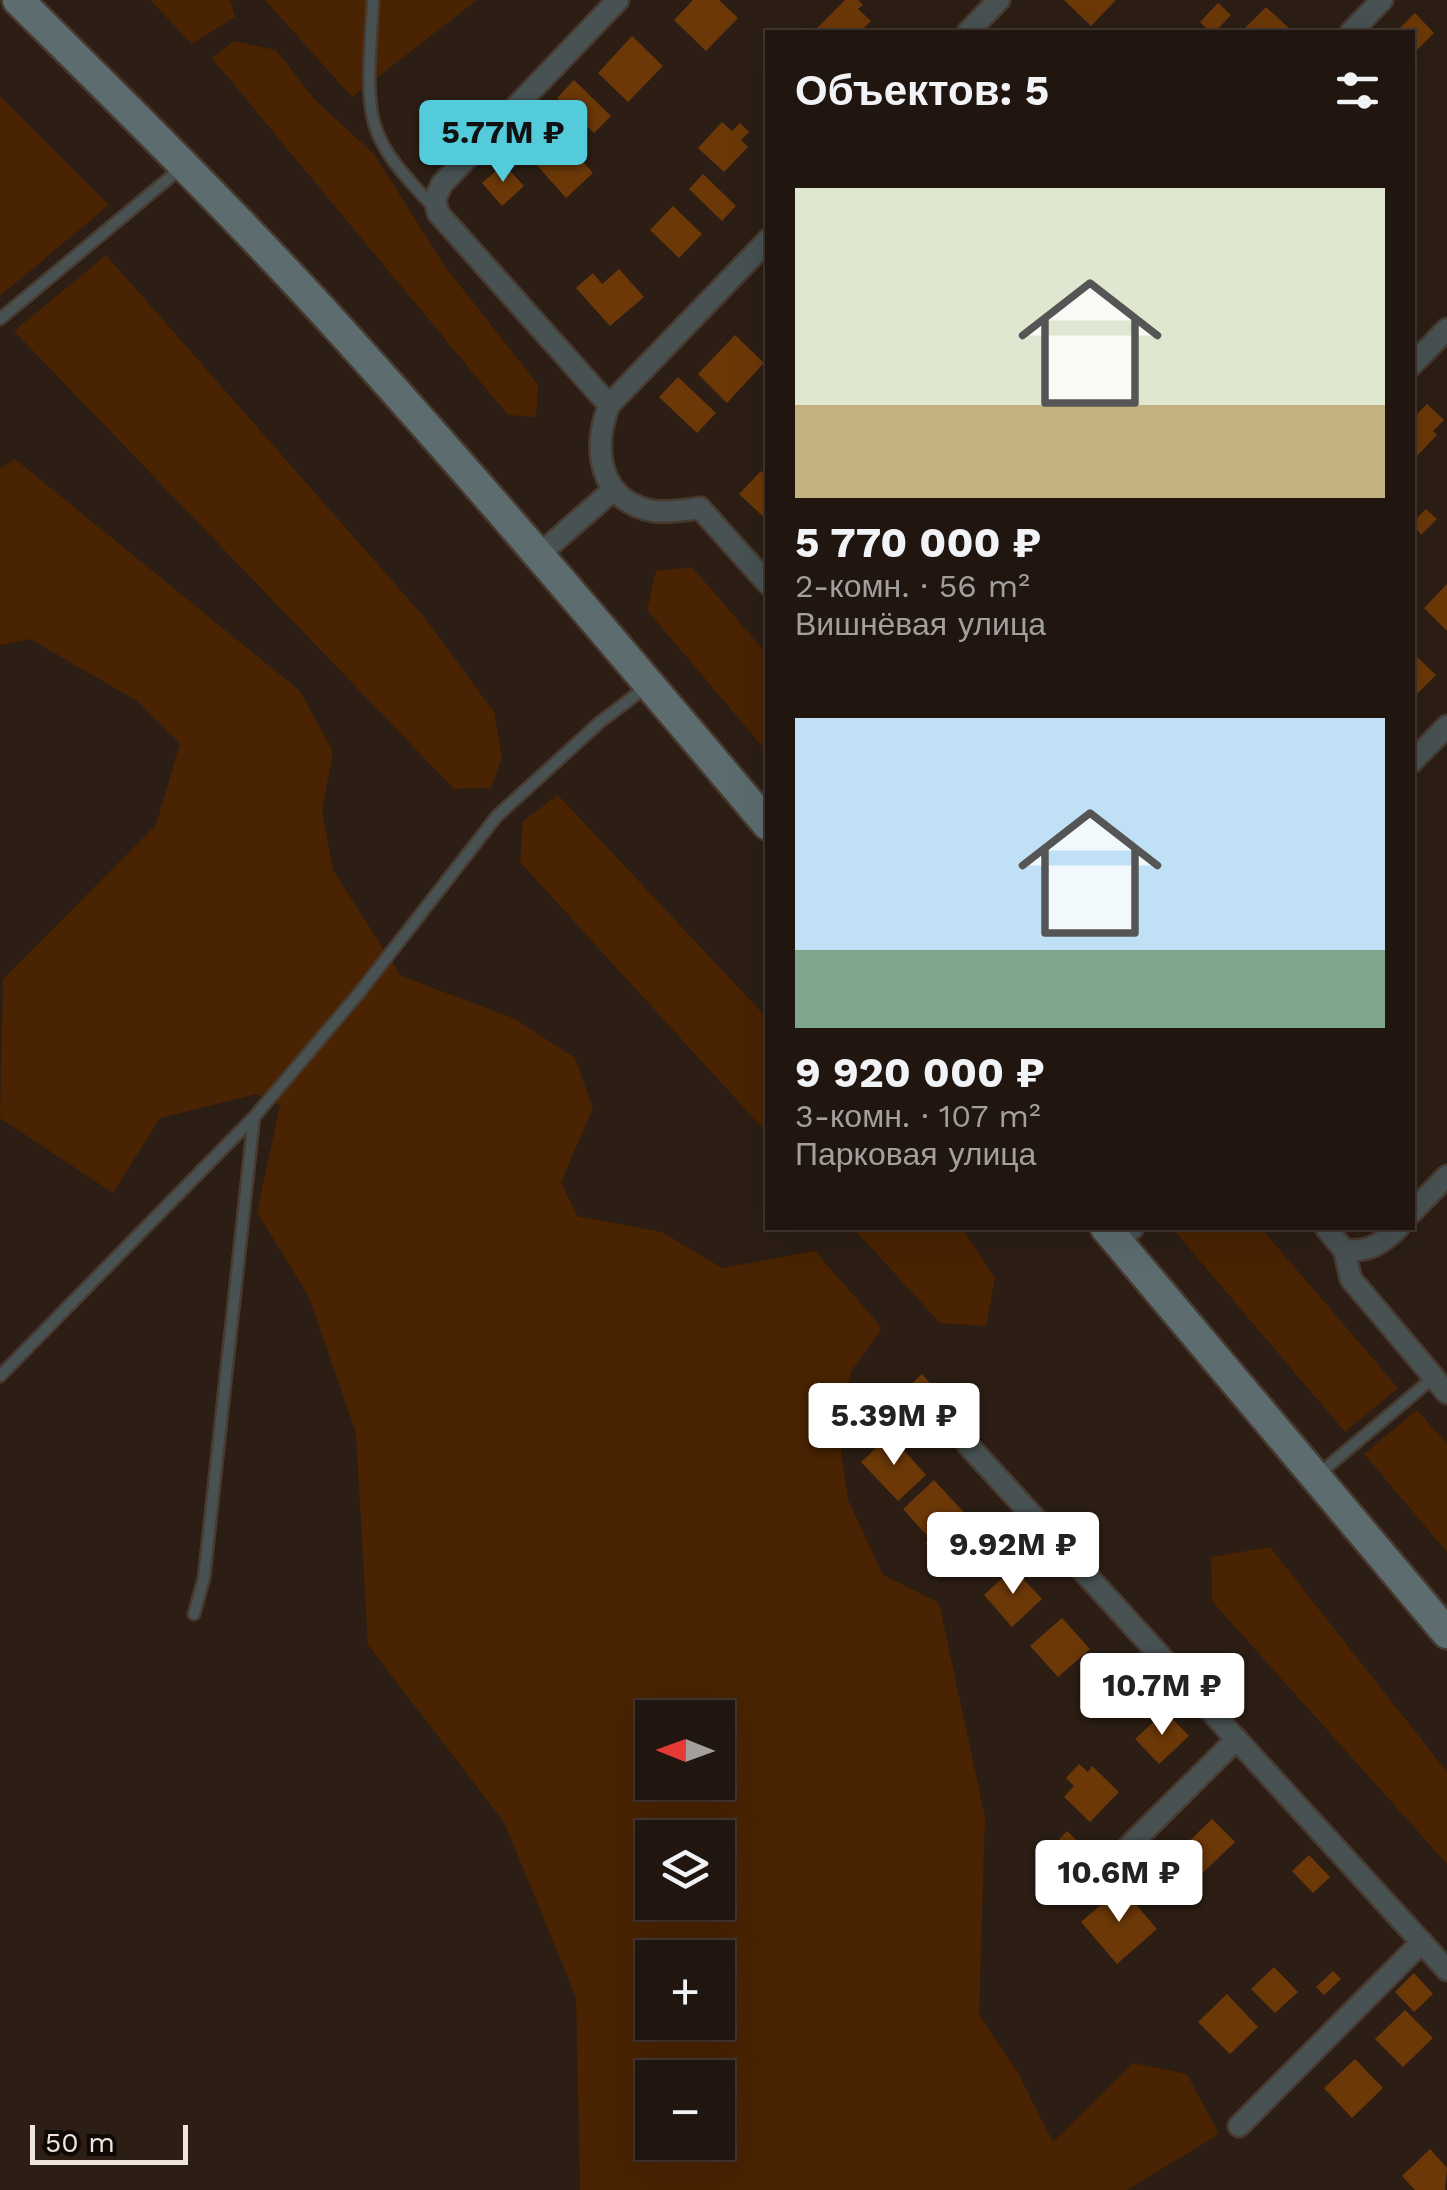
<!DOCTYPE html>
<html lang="ru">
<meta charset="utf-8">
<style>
:root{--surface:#21160f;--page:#2d231d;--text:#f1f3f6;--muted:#a29f9e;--line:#3e352f;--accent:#53cbdb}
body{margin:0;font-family:"Work Sans",sans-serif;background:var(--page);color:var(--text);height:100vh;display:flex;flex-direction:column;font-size:38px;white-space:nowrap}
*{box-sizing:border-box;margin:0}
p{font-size:32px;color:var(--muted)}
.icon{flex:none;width:55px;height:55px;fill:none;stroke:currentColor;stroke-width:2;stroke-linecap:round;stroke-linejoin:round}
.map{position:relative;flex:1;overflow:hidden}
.side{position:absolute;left:765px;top:30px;width:650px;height:1200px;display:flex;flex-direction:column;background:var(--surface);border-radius:0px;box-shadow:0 10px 40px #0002,0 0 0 2px var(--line)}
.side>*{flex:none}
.needle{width:65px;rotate:271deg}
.fabs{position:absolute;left:635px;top:1700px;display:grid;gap:20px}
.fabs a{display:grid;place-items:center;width:100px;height:100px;border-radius:0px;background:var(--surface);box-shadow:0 10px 40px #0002,0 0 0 2px var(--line);font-size:50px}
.scale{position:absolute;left:30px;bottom:25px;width:158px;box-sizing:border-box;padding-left:10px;border:5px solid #efe5de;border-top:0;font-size:28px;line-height:35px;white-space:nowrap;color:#efe5de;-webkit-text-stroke:8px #0f0906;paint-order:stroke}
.price{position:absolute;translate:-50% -85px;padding:0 22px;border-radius:10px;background:#fff;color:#222;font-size:32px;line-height:65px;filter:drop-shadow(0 2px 5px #0008)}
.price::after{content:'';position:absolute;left:50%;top:60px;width:30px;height:22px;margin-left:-15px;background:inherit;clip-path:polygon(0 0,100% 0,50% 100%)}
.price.current{background:var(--accent);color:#111}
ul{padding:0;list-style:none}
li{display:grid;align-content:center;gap:20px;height:530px;padding:0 30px}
li span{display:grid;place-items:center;height:310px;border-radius:0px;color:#555}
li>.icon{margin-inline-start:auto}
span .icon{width:180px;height:180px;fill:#fffc;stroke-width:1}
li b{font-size:42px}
h2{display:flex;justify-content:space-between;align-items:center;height:120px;padding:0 30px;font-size:42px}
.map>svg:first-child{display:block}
.green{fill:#492302;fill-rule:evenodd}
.building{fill:#6c3808}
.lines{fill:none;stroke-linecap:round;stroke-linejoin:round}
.lane-casing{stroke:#473a30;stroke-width:15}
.street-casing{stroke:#473a30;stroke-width:25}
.secondary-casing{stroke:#473a30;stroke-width:35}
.lane{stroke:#485253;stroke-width:10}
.street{stroke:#485253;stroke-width:20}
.secondary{stroke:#5d6d6f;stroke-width:30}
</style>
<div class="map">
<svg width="1447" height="2190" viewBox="0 0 1447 2190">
<rect width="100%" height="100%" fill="#2c1e14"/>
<path class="green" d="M150 0H230L235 17 192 44Z
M265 0H477L352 97Z
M234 41 276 50 316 101 374 154 444 265 538 385 536 417 508 415 212 58Z
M0 96 109 205 0 296Z
M106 255 424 617 494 712 502 757 491 788 454 789 14 331Z
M15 459 300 691 333 752 322 811 333 870 401 976 515 1019 575 1058 593 1108 561 1182 577 1216 662 1232 722 1268 815 1251 882 1328 851 1372 838 1429 848 1500 883 1575 939 1603 985 1817 979 2015 1018 2073 1053 2142 1133 2063 1187 2074 1219 2134 1127 2190H580L576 1997 504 1822 368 1645 356 1433 309 1297 257 1212 280 1105 256 1094 160 1118 113 1193 0 1118 3 979 156 825 180 743 137 701 30 639 0 645V469ZM652 1718H718V1782H652ZM652 1838H718V1902H652ZM652 1958H718V2022H652ZM652 2078H718V2142H652Z
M692 567 767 654V752L647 610 656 571Z
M558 795 767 1018V1133L520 862 523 821Z
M853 1228H962L995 1278 986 1326 940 1323Z
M1172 1228H1261L1398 1388 1345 1432Z
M1417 1410 1447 1444V1552L1364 1454Z
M1270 1547 1447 1772V1864L1212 1601 1211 1557Z"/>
<path class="building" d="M693 0H719L738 18 706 51 674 20Z
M845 0H858L863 5 858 9 871 21 862 30 864 32H822L817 28Z
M1064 0H1116L1091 26Z
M1218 3 1231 15 1215 32H1210L1200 22Z
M1266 7 1289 28 1285 32H1241Z
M1415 13 1434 33 1412 55V32H1396Z
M632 36 663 66 628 102 598 73Z
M574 80 611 116 594 133 557 98Z
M722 122 732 131 740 123 749 132 741 140 748 147 724 172 698 148Z
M563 139 593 173 566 198 535 163Z
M504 164 524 186 502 206 482 183Z
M703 174 736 206 722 221 689 189Z
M673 206 702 234 679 258 650 230Z
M619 269 644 297 610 326 576 288 593 273 602 284Z
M735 335 764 363 727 403 698 374Z
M678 377 716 413 697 433 659 397Z
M1427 404 1444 420 1433 431 1437 435 1416 457 1412 454V412L1416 415Z
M761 471 768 477V521L739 494Z
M1426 509 1437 519 1421 535 1412 523Z
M1447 584V631L1424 608Z
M1412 652 1436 675 1412 699Z
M922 1374 948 1403 916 1432 891 1403Z
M890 1435 926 1475 898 1501 861 1462Z
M934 1480 970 1519 934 1553 925 1543 930 1539 903 1509Z
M1013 1568 1042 1599 1012 1627 984 1595Z
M1062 1618 1090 1649 1058 1677 1030 1646Z
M1118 1659 1143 1687 1115 1713 1090 1685Z
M1165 1711 1189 1736 1159 1764 1135 1739Z
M1079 1764 1088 1772 1092 1766 1119 1792 1090 1822 1064 1797 1074 1786 1066 1778Z
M1212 1819 1235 1842 1194 1881 1172 1858Z
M1067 1831 1093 1856 1065 1885 1039 1861Z
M1309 1855 1330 1877 1313 1893 1292 1871Z
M1121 1887 1157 1929 1117 1964 1081 1922Z
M1274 1967 1298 1992 1275 2013 1251 1989Z
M1333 1971 1341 1979 1324 1995 1316 1987Z
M1414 1973 1433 1994 1414 2012 1395 1992Z
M1227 1994 1258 2027 1230 2054 1198 2022Z
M1405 2010 1433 2038 1403 2067 1375 2039Z
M1355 2059 1383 2088 1352 2118 1324 2088Z
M1430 2149 1447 2168 1445 2190H1415L1402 2176Z"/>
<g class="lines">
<defs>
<path id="lane" d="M373 0C372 36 364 92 375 126 385 158 413 184 435 209
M0 319 180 169
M0 1376 255 1116 360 992 497 816 600 722 649 685
M1320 1473 1433 1378
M194 1614 204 1578 254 1117"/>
<path id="street" d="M968 32 999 0
M1351 32 1382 0
M768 240 609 405C592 450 599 501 653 511 668 513 685 510 700 508L768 584
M1412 365 1447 329
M609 405 438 213 435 199 442 184 618 0
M539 555 613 490
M1412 762 1447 726
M1412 1212 1447 1176
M1326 1228 1344 1250 1351 1279 1447 1393
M1118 1242 1133 1228
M1344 1250C1368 1252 1381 1245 1398 1228
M968 1445 1447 1970
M1117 1858 1237 1739
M1239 2126 1422 1942"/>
<path id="secondary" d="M18 0C128 109 238 217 341 331 487 492 628 659 768 825
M1106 1228 1447 1633"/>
</defs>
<use href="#lane" class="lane-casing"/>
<use href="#street" class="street-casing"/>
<use href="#secondary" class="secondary-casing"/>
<use href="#lane" class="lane"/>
<use href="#street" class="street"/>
<use href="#secondary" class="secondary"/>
</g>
</svg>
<div class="fabs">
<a><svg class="needle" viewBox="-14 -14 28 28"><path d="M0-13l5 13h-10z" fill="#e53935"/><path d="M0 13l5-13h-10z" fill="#a29f9e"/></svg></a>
<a><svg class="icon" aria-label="layers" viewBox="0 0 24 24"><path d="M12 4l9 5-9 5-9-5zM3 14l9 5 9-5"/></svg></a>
<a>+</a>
<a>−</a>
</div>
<div class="scale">50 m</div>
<b class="price current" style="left:503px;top:185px">5.77M ₽</b>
<b class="price" style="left:894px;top:1468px">5.39M ₽</b>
<b class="price" style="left:1013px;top:1597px">9.92M ₽</b>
<b class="price" style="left:1162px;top:1738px">10.7M ₽</b>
<b class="price" style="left:1119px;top:1925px">10.6M ₽</b>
<section class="side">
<h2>Объектов: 5<svg class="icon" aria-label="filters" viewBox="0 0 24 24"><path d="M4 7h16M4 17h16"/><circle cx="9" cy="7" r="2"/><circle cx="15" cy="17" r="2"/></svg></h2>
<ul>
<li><span style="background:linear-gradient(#dfe7d0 70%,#c2b280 0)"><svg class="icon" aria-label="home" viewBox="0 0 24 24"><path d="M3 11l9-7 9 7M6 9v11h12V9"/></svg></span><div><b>5 770 000 ₽</b><p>2-комн. · 56 m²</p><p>Вишнёвая улица</p></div></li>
<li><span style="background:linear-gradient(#bfe0f5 75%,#7fa58c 0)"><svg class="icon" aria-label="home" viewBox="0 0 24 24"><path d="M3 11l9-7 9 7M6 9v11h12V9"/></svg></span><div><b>9 920 000 ₽</b><p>3-комн. · 107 m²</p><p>Парковая улица</p></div></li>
</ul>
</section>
</div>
